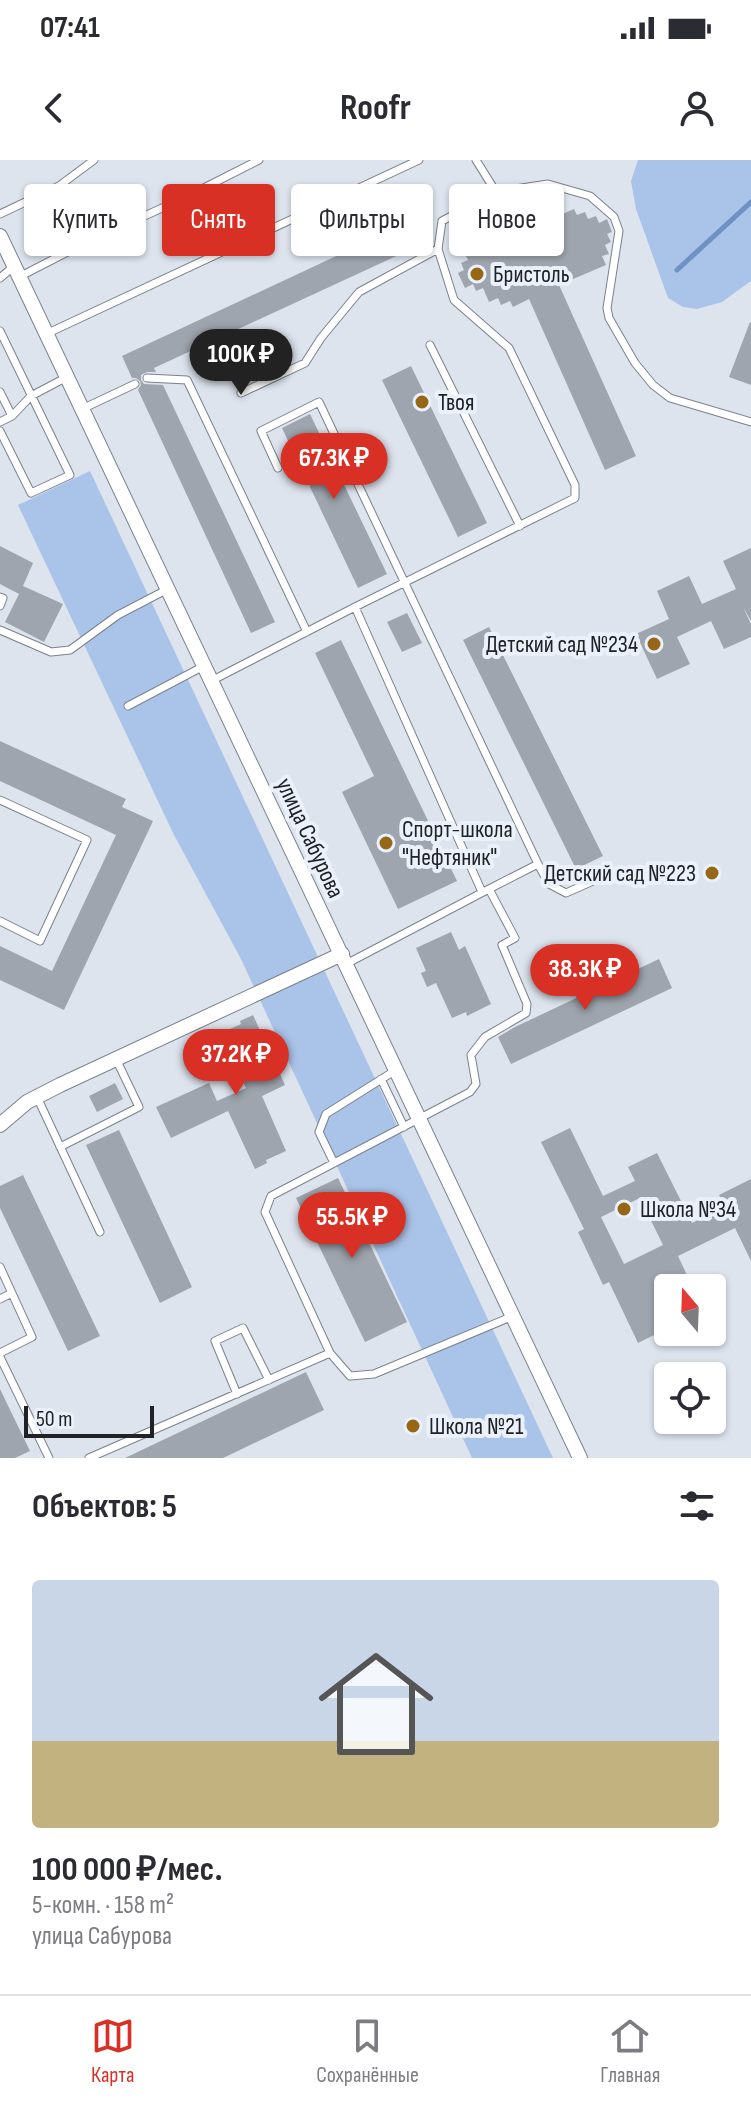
<!DOCTYPE html>
<html lang="ru">
<meta charset="utf-8">
<style>
:root{--surface:#fff;--page:#f7f7f7;--text:#2b2b33;--muted:#7c7c81;--line:#e1e1e2;--accent:#d93025}
body{margin:0;font-family:"Sofia Sans Condensed",sans-serif;background:var(--page);color:var(--text);height:100vh;display:flex;flex-direction:column;font-size:30px;white-space:nowrap}
*{box-sizing:border-box;margin:0}
p{font-size:26px;color:var(--muted)}
.icon{flex:none;width:44px;height:44px;fill:none;stroke:currentColor;stroke-width:2;stroke-linecap:round;stroke-linejoin:round}
.map{position:relative;height:1298px;overflow:hidden}
.drawer{display:flex;flex-direction:column;background:var(--surface);flex:1}
.drawer>*{flex:none}
.top-card{position:absolute;left:24px;top:24px;width:704px;height:72px;display:flex;gap:16px}
.needle{width:52px;rotate:341deg}
.fabs{position:absolute;left:654px;top:1114px;display:grid;gap:16px}
.fabs a{display:grid;place-items:center;width:72px;height:72px;border-radius:8px;background:var(--surface);box-shadow:0 2px 6px #0004;font-size:40px}
.scale{position:absolute;left:24px;bottom:20px;width:130px;box-sizing:border-box;padding-left:8px;border:4px solid #202226;border-top:0;font-size:22px;line-height:28px;white-space:nowrap;color:#202226;-webkit-text-stroke:6px #eaf1fb;paint-order:stroke}
.price{position:absolute;translate:-50% -68px;padding:0 18px;border-radius:28px;background:var(--accent);color:#fff;font-size:26px;line-height:52px;filter:drop-shadow(0 2px 4px #0008)}
.price::after{content:'';position:absolute;left:50%;top:48px;width:24px;height:18px;margin-left:-12px;background:inherit;clip-path:polygon(0 0,100% 0,50% 100%)}
.price.selected{background:#222;color:#fff}
ul{padding:0;list-style:none}
li{display:grid;align-content:center;gap:16px;height:424px;padding:0 32px}
li span{display:grid;place-items:center;height:248px;border-radius:8px;color:#555}
li>.icon{margin-inline-start:auto}
span .icon{width:144px;height:144px;fill:#fffc;stroke-width:1}
li b{font-size:34px}
h2{display:flex;justify-content:space-between;align-items:center;height:96px;padding:0 32px;font-size:34px}
.pill{padding:0 28px;border-radius:8px;background:var(--surface);box-shadow:0 2px 6px #0004;font-size:28px;line-height:72px}
.pill.selected{background:var(--accent);color:#fff}
.status{display:flex;justify-content:space-between;align-items:center;height:56px;padding:0 40px;background:var(--surface);direction:ltr}
.status svg{height:22px;fill:currentColor}
header{display:flex;justify-content:space-between;align-items:center;height:104px;padding:0 32px;background:var(--surface);font-size:36px;font-weight:700}
.tab-bar{display:flex;justify-content:space-around;align-items:center;height:112px;border-top:2px solid var(--line);background:var(--surface);font-size:22px;color:var(--muted)}
.tab-bar a{display:grid;justify-items:center;gap:4px}
.tab-bar .selected{color:var(--accent)}
.map>svg:first-child{display:block}
.green{fill:#aac3e8}
.lines{fill:none;stroke-linecap:round;stroke-linejoin:round}
.stream{stroke:#6f91c3;stroke-width:5}
.building{fill:#9fa5ae;fill-rule:evenodd}
.lane-casing{stroke:#7b818a;stroke-width:9}
.street-casing{stroke:#7b818a;stroke-width:16}
.lane{stroke:#fff;stroke-width:7}
.street{stroke:#fff;stroke-width:14}
.poi-dot{fill:#976718;stroke:#eaf1fb;stroke-width:3}
.labels{text-anchor:middle;dominant-baseline:central;stroke-width:8;stroke-linejoin:round;paint-order:stroke}
.poi-label{font-size:24px;fill:#202226;stroke:#eaf1fb;text-anchor:start}
.street-label{font-size:24px;fill:#202226;stroke:#eaf1fb}
</style>
<div class="status"><b>07:41</b><svg viewBox="0 0 49 12"><path d="M0 12V9h3v3zM5 12V6h3v6zM10 12V3h3v9zM15 12V0h3v12zM26 1h20v11H26zM47 4h2v5h-2z"/></svg></div>
<header><svg class="icon" aria-label="back" viewBox="0 0 24 24"><path d="M15 5l-7 7 7 7"/></svg>Roofr<svg class="icon" aria-label="person" viewBox="0 0 24 24"><circle cx="12" cy="8" r="4"/><path d="M4 21q1-7 8-7t8 7"/></svg></header>
<div class="map">
<svg width="751" height="1298" viewBox="0 0 751 1298">
<rect width="100%" height="100%" fill="#dde4ee"/>
<path class="green" d="M638 0H751V121L722 142 697 149 683 147 668 138 636 49 631 21Z
M90 311 553 1298H472L241 799 174 675 18 345Z"/>
<g class="lines">
<path class="stream" d="M677 110 751 42"/>
</g>
<path class="building" d="M574 49 577 55 585 52 588 59 596 56 599 63 607 59 612 72 607 74 611 82 605 85 609 94 602 96 606 105 559 125 636 296 605 310 529 139 513 147 510 141 501 145 498 138 489 142 483 128 476 131 473 124 465 128 458 113 464 110 461 103 468 100 464 92 471 89 468 81 522 56 528 69Z
M407 63 418 86 154 208 156 212H147L141 215V220L144 224 163 225 275 462 251 473 138 230 141 225 140 221 136 218H132L122 196Z
M750 162 751 163V225L729 217Z
M411 206 487 363 458 377 382 220Z
M310 254 387 414 358 428 282 268Z
M0 386 33 403 23 426 63 444 44 482 5 462 19 434 0 424Z
M751 388V461L743 447 751 464V477L724 489 711 461 677 477 690 504 657 519 636 474 669 459 657 431 689 416 702 444 736 429 723 401Z
M407 453 422 483 402 492 387 462Z
M489 467 603 696 576 709 463 480Z
M341 480 457 721 398 749 342 632 374 616 315 493Z
M0 581 126 639 122 647 153 661 64 850 0 820V786L52 811 116 675 0 621Z
M451 772 459 790 465 786 491 844 467 856 466 852 452 858 436 823 427 827 421 813 426 811 416 788Z
M659 799 672 828 511 904 498 877 515 867Z
M253 855 285 925 262 936 286 991 266 1000 267 1003 255 1009 228 951 171 978 156 947 209 923 217 941 246 928 221 873 241 864 240 861Z
M115 923 123 939 97 952 89 936Z
M570 968 603 1036 635 1021 628 1007 657 993 692 1063 725 1047 719 1035 751 1019V1101L735 1068 678 1096 693 1128H668V1168L638 1183 609 1122 603 1125 578 1072 584 1069 541 982ZM640 1038 663 1085 624 1104 601 1057Z
M119 970 192 1127 160 1143 86 985Z
M23 1015 100 1176 68 1191 0 1048V1026Z
M338 1018 407 1162 365 1182 296 1038Z
M306 1212 324 1250 223 1298H125Z
M0 1229 30 1291 15 1298H0Z"/>
<g class="lines">
<defs>
<path id="lane" d="M476 0 496 32 548 24 590 36 614 57 619 71 607 148 609 158 635 203 653 225 670 238 751 262
M0 54 59 26 94 0
M19 117 83 84 184 38 259 0
M0 118 14 106
M0 171 70 315 31 333 0 271
M46 174 419 0
M430 185 520 366
M147 218 187 220 307 472
M0 232 12 256 0 262
M241 233 305 203 321 178 359 132 438 89
M82 249 135 224
M12 256 31 236 67 217
M278 308 261 271 319 242 538 704 489 729
M0 437 3 438 0 446
M355 447 482 732
M0 470 51 492 70 490 118 455 168 429
M211 521 355 447 575 338V325L509 188 454 140 438 89 442 61 496 32
M128 546 204 506
M0 640 87 680 40 781 0 761
M538 704 549 724 566 733 611 713
M381 919 404 967
M37 937 100 1072
M60 987 139 947 116 899
M334 1003 319 972 326 954 396 910
M0 1107 32 1177 0 1193
M0 1139 12 1133
M330 1193 265 1052 271 1036 470 932 476 924 471 895 485 877 526 853 527 844 502 785 515 778 489 729 346 804
M0 1197 49 1298
M237 1234 215 1181 243 1168 269 1220
M89 1298 330 1193 350 1216 374 1214 513 1156"/>
<path id="street" d="M0 76 580 1298
M0 965 27 942 60 925 342 794"/>
</defs>
<use href="#lane" class="lane-casing"/>
<use href="#street" class="street-casing"/>
<use href="#lane" class="lane"/>
<use href="#street" class="street"/>
</g>
<g class="poi-dot">
<circle cx="477" cy="114" r="8"/>
<circle cx="422" cy="242" r="8"/>
<circle cx="654" cy="484" r="8"/>
<circle cx="386" cy="683" r="8"/>
<circle cx="712" cy="713" r="8"/>
<circle cx="624" cy="1049" r="8"/>
<circle cx="413" cy="1266" r="8"/>
</g>
<g class="labels">
<g class="poi-label">
<text x="493" y="114">Бристоль</text>
<text x="438" y="242">Твоя</text>
<text x="638" y="484" text-anchor="end">Детский сад №234</text>
<text x="402" y="669">Спорт-школа<tspan x="402" dy="28">"Нефтяник"</tspan></text>
<text x="696" y="713" text-anchor="end">Детский сад №223</text>
<text x="640" y="1049">Школа №34</text>
<text x="429" y="1266">Школа №21</text>
</g>
<g class="street-label">
<text transform="translate(310 678) rotate(65)">улица Сабурова</text>
</g>
</g>
</svg>
<div class="fabs">
<a><svg class="needle" viewBox="-14 -14 28 28"><path d="M0-13l5 13h-10z" fill="#e53935"/><path d="M0 13l5-13h-10z" fill="#7c7c81"/></svg></a>
<a><svg class="icon" aria-label="locate" viewBox="0 0 24 24"><circle cx="12" cy="12" r="6"/><path d="M12 2v4M12 18v4M2 12h4M18 12h4"/></svg></a>
</div>
<div class="scale">50 m</div>
<b class="price selected" style="left:241px;top:237px">100K ₽</b>
<b class="price" style="left:334px;top:341px">67.3K ₽</b>
<b class="price" style="left:585px;top:852px">38.3K ₽</b>
<b class="price" style="left:236px;top:937px">37.2K ₽</b>
<b class="price" style="left:352px;top:1100px">55.5K ₽</b>
<div class="top-card">
<a class="pill">Купить</a>
<a class="pill selected">Снять</a>
<a class="pill">Фильтры</a>
<a class="pill">Новое</a>
</div>
</div>
<section class="drawer">
<h2>Объектов: 5<svg class="icon" aria-label="filters" viewBox="0 0 24 24"><path d="M4 7h16M4 17h16"/><circle cx="9" cy="7" r="2"/><circle cx="15" cy="17" r="2"/></svg></h2>
<ul>
<li><span style="background:linear-gradient(#c9d6e8 65%,#c2b280 0)"><svg class="icon" aria-label="home" viewBox="0 0 24 24"><path d="M3 11l9-7 9 7M6 9v11h12V9"/></svg></span><div><b>100 000 ₽/мес.</b><p>5-комн. · 158 m²</p><p>улица Сабурова</p></div></li>
</ul>
</section>
<nav class="tab-bar">
<a class="selected"><svg class="icon" aria-label="map" viewBox="0 0 24 24"><path d="M3 6l6-2 6 2 6-2v14l-6 2-6-2-6 2zM9 4v14M15 6v14"/></svg>Карта</a>
<a><svg class="icon" aria-label="saved" viewBox="0 0 24 24"><path d="M7 4h10v16l-5-4-5 4z"/></svg>Сохранённые</a>
<a><svg class="icon" aria-label="home" viewBox="0 0 24 24"><path d="M3 11l9-7 9 7M6 9v11h12V9"/></svg>Главная</a>
</nav>
